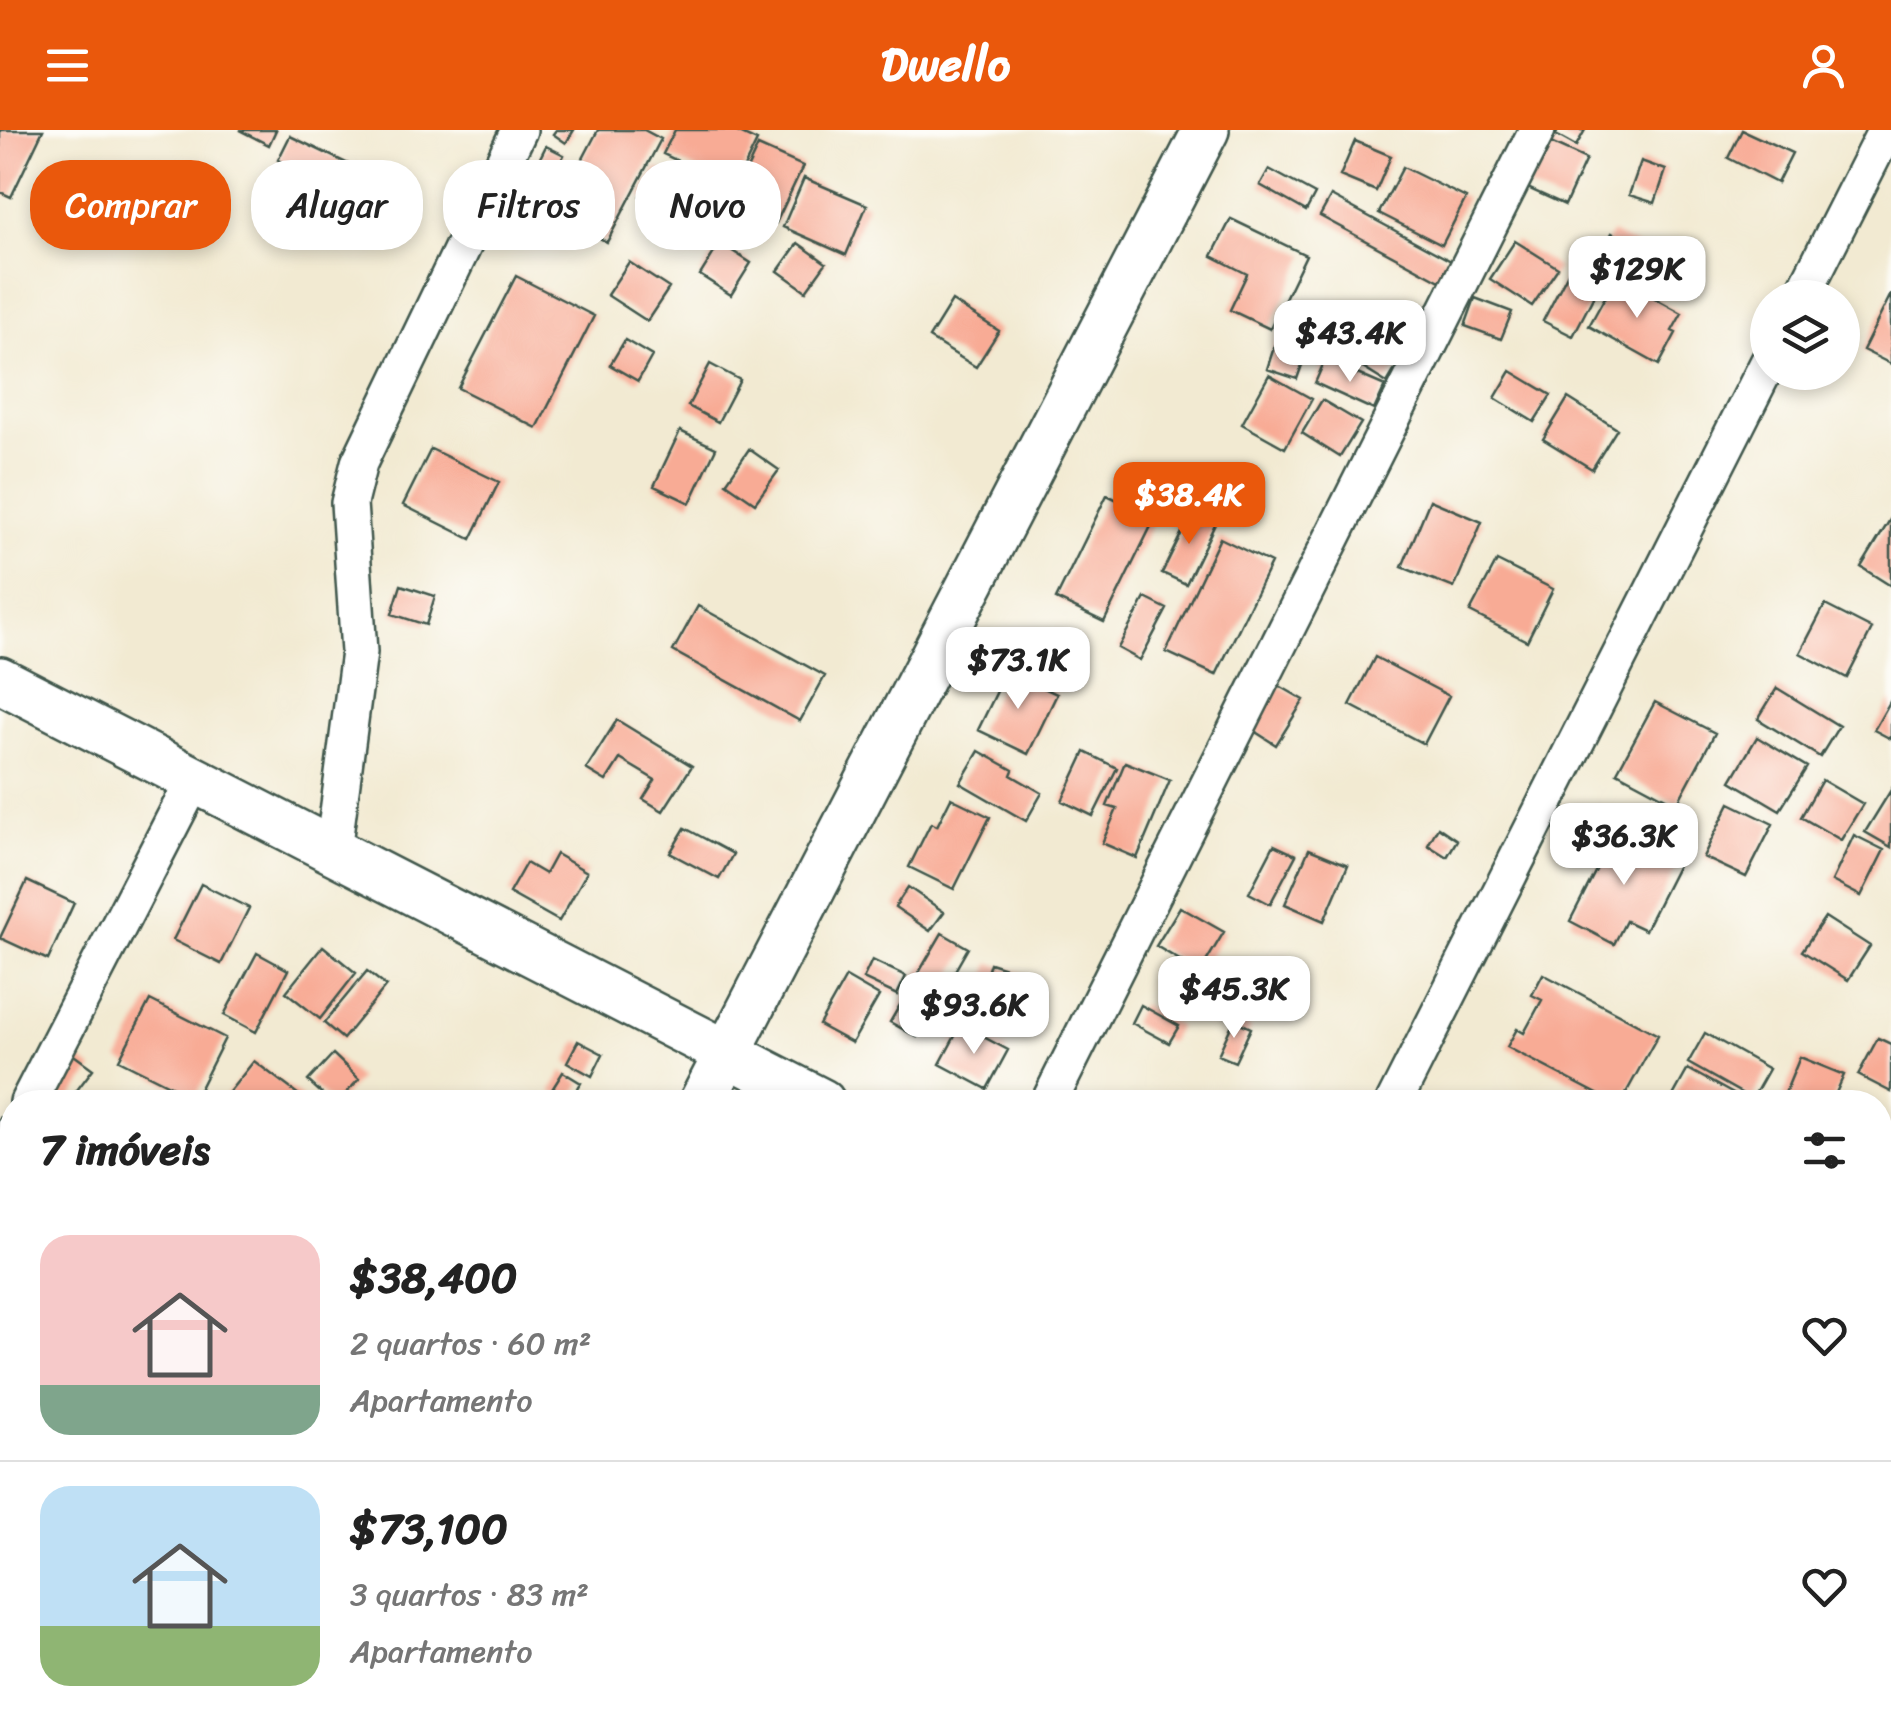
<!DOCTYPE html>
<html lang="pt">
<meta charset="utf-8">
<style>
:root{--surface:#fff;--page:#f6f6f6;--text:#222;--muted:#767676;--line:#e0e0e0;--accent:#ea580c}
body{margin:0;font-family:Sriracha,sans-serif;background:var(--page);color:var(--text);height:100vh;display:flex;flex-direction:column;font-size:38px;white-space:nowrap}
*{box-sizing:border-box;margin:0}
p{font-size:32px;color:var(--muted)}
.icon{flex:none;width:55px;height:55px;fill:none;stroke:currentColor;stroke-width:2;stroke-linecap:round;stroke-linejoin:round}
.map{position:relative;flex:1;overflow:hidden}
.details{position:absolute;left:0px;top:960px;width:1892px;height:642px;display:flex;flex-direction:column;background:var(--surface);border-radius:40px 40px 0 0;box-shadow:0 5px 15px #0003}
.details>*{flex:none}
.guide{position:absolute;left:30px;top:30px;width:1000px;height:90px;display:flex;gap:20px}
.tools{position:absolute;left:1750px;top:150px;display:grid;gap:20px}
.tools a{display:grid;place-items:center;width:110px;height:110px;border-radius:50%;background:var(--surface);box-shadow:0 5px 15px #0003;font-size:50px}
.price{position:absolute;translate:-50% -85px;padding:0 22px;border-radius:20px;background:#fff;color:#222;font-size:32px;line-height:65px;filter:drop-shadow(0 2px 5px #0008)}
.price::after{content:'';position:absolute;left:50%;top:60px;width:30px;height:22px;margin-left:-15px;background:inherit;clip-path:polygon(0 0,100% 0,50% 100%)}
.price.current{background:var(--accent);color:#fff}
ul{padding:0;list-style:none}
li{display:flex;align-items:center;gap:30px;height:250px;padding:0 40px}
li+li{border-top:2px solid var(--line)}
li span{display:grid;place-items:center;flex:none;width:280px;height:200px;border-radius:30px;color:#555}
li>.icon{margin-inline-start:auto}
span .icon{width:120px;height:120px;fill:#fffc;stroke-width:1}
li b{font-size:42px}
h2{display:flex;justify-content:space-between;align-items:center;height:120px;padding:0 40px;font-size:42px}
.tag{padding:0 35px;border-radius:40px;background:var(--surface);box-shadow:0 5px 15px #0003;font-size:35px;line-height:90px}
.tag.current{background:var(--accent);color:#fff}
header{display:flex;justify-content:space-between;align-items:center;height:130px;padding:0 40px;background:var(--accent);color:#fff;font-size:45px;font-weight:800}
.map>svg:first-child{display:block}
.building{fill:#f8ab95}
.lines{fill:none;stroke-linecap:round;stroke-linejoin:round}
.minor-casing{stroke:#3f574c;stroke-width:40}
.tertiary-casing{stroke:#3f574c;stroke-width:50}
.minor{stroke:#fff;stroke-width:35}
.tertiary{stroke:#fff;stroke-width:45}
</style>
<header><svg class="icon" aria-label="menu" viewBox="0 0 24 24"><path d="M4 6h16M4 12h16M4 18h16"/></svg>Dwello<svg class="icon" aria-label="person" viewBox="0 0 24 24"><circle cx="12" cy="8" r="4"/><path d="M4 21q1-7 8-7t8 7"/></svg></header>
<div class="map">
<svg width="1891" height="1602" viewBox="0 0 1891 1602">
<rect width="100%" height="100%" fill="#fdfcf7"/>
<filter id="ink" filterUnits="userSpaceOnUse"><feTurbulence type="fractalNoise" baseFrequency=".01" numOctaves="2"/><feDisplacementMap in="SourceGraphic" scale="20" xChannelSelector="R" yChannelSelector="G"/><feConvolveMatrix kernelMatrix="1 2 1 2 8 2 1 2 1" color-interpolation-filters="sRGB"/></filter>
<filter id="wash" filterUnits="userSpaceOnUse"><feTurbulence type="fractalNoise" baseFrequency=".0048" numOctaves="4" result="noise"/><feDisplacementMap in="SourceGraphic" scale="40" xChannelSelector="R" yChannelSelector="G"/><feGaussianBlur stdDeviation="2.25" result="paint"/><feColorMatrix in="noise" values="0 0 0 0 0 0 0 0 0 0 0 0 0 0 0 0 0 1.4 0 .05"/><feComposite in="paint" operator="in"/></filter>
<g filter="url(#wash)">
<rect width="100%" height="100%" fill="#f2ead2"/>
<g id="blocks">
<path class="building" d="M0 0H43L11 67 0 62Z
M239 0H276L269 15Z
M556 0H574L566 13 553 4Z
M598 0H644L661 9 607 112 554 84Z
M675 0H733L757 11 734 58 663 24Z
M1558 0H1585L1576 16 1556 5Z
M1742 0 1792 23 1777 53 1728 28Z
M290 6 359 39 346 64 278 30Z
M1544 10 1586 29 1565 75 1523 56Z
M1355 11 1391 26 1376 61 1340 46Z
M546 16 564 25 555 43 537 34Z
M758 16 803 36 776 93 756 83 767 59 743 48Z
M1641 31 1666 40 1655 73 1629 65Z
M536 37 551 46 542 64 526 55Z
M1403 37 1466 68 1442 115 1379 83Z
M657 38 707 68 691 95 640 66Z
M1269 39 1315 64 1306 81 1260 55Z
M804 48 867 75 846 125 783 97Z
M1331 66 1451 131 1440 151 1320 86Z
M1231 89 1306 125 1270 199 1230 180 1247 144 1212 126Z
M1612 103 1663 130 1652 151 1601 124Z
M1515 111 1558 138 1532 176 1490 149Z
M720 113 751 133 731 165 700 145Z
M798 113 826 133 806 161 778 141Z
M629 132 669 158 647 191 607 165Z
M1570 139 1600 154 1573 206 1543 191Z
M516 146 594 186 537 298 458 258Z
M1616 147 1682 183 1672 201 1676 203 1659 235 1589 196Z
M1891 164V234L1863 220Z
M1475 168 1512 182 1501 209 1465 196Z
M952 171 999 201 976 237 929 208Z
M1335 177 1406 221 1387 253 1315 208Z
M625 210 652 226 638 251 610 235Z
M1276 211 1307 221 1297 249 1267 239Z
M1325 230 1385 256 1374 280 1315 253Z
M710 234 740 250 718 292 688 276Z
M1511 241 1551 265 1534 292 1495 268Z
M1269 245 1312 269 1285 318 1242 294Z
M1568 268 1617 299 1592 339 1543 309Z
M1322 270 1361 293 1340 327 1302 303Z
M680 301 716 318 690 373 654 356Z
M431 319 499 352 471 409 403 375Z
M749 319 779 340 755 373 726 353Z
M1107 365 1155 388 1104 492 1056 469Z
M1430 370 1482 392 1454 458 1402 437Z
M1193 380 1216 392 1186 454 1162 443Z
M1891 388V456L1861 437Z
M1220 408 1271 433 1216 545 1166 522Z
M1497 431 1553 459 1527 511 1470 482Z
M401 455 435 466 426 495 392 484Z
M1145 468 1167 479 1140 530 1118 518Z
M1825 475 1872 499 1847 548 1800 523Z
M698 476 825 546 800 591 673 521Z
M1375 527 1449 566 1424 614 1350 575Z
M1007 541 1057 564 1028 624 978 600Z
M1278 555 1304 570 1276 615 1251 599Z
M1777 558 1839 596 1820 627 1758 589Z
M1891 570V609L1874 600Z
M1655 572 1715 603 1677 674 1617 642Z
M617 590 692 636 663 681 643 669 655 650 620 629 606 651 586 639Z
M1757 607 1807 637 1780 680 1731 651Z
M979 621 1013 640 1011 645 1042 663 1026 691 960 653Z
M1085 622 1117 638 1093 686 1062 671Z
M1125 632 1170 650 1137 728 1102 713 1117 679 1107 676Z
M1822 650 1863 674 1841 710 1801 687Z
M1891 660V717L1865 702Z
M951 668 990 687 954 759 909 737 931 693 937 696Z
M1730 673 1773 694 1746 747 1703 727Z
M1438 697 1457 710 1447 727 1428 715Z
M685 698 733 724 719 749 670 723Z
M1616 701 1679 733 1645 800 1626 791 1614 814 1570 791Z
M1854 705 1884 720 1861 766 1832 751Z
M1274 715 1296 725 1270 774 1249 763Z
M1309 719 1348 735 1324 791 1285 774Z
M556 724 587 742 559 791 509 763 526 733 545 744Z
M27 751 74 773 48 830 0 808Z
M201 754 249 778 221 834 173 810Z
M908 757 944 782 930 801 895 777Z
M1180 777 1224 802 1200 842 1156 816Z
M1825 787 1870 816 1848 850 1802 821Z
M942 803 968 818 917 907 890 892Z
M323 816 356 843 320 889 286 862Z
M257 823 288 840 256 902 224 885Z
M872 830 906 846 897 865 863 849Z
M990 833 1028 845 1012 895 974 883Z
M367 841 386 856 343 909 324 893Z
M1543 844 1658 905 1621 972H1613L1507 917 1517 899 1524 903 1542 870 1532 865Z
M846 847 879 866 852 913 819 895Z
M1220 850 1240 860 1228 883 1208 873Z
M150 870 225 908 195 968 119 930Z
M1141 875 1179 896 1169 913 1132 893Z
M1234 890 1251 898 1235 932 1218 925Z
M961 895 1008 920 987 959 940 934Z
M1705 903 1769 939 1752 969 1688 933Z
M1878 908 1891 914V962L1858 945Z
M578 911 603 924 592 946 567 932Z
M71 923 93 939 68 972H44Z
M333 924 359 949 338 972H331L308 951Z
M1800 927 1844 945 1832 972H1794L1783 968Z
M254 931 303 968 300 972H221Z
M1688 939 1748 972H1685L1673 966Z
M563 942 581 953 570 972 551 961Z
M1880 1035 1891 1041V1078L1880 1098Z
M225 1590H250L262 1596 259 1602H220Z
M1087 1590H1122L1115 1602H1107Z
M1339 1590 1356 1602H1331Z
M1546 1590H1559L1586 1602H1541Z
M1597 1590H1640L1635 1602H1600L1593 1599Z
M1647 1590H1653L1666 1596 1663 1602H1641Z"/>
</g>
</g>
<g filter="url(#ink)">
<use href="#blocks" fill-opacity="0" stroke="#3f574c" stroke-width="2.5"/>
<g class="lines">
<defs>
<path id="minor" d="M1801 168 1886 0
M333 721 359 522 349 373 359 333 519 0
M28 972 194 650
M1049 972 1537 0
M1394 972 1768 233
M0 1026 12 1002
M1880 1381 1891 1360
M1212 1590 1235 1602
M1076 1602 1082 1590
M1765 1602 1771 1590"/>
<path id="tertiary" d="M0 550 822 972
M702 972 1206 0
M1880 1516 1891 1521
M384 1602 390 1590"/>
</defs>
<use href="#minor" class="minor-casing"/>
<use href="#tertiary" class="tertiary-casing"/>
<use href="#minor" class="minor"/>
<use href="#tertiary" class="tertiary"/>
</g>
</g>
</svg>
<div class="tools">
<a><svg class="icon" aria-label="layers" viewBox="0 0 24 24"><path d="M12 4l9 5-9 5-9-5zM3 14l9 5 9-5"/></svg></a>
</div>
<b class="price" style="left:1637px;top:191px">$129K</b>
<b class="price" style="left:1350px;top:255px">$43.4K</b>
<b class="price current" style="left:1189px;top:417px">$38.4K</b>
<b class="price" style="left:1018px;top:582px">$73.1K</b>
<b class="price" style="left:1624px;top:758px">$36.3K</b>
<b class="price" style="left:1234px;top:911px">$45.3K</b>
<b class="price" style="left:974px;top:927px">$93.6K</b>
<div class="guide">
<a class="tag current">Comprar</a>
<a class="tag">Alugar</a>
<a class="tag">Filtros</a>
<a class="tag">Novo</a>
</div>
<section class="details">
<h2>7 imóveis<svg class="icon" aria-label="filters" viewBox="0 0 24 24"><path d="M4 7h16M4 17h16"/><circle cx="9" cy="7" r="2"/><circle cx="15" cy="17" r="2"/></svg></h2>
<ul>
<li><span style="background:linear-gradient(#f6c9c9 75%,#7fa58c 0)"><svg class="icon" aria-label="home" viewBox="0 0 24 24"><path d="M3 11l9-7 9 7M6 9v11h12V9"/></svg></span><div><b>$38,400</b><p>2 quartos · 60 m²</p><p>Apartamento</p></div><svg class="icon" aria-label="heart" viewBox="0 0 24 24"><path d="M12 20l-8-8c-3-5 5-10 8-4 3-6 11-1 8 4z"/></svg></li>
<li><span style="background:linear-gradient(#bfe0f5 70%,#8fb573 0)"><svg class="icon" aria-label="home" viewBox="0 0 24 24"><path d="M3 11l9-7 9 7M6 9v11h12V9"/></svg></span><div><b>$73,100</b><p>3 quartos · 83 m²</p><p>Apartamento</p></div><svg class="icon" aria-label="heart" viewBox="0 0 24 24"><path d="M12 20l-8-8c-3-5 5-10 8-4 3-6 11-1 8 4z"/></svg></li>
</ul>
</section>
</div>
